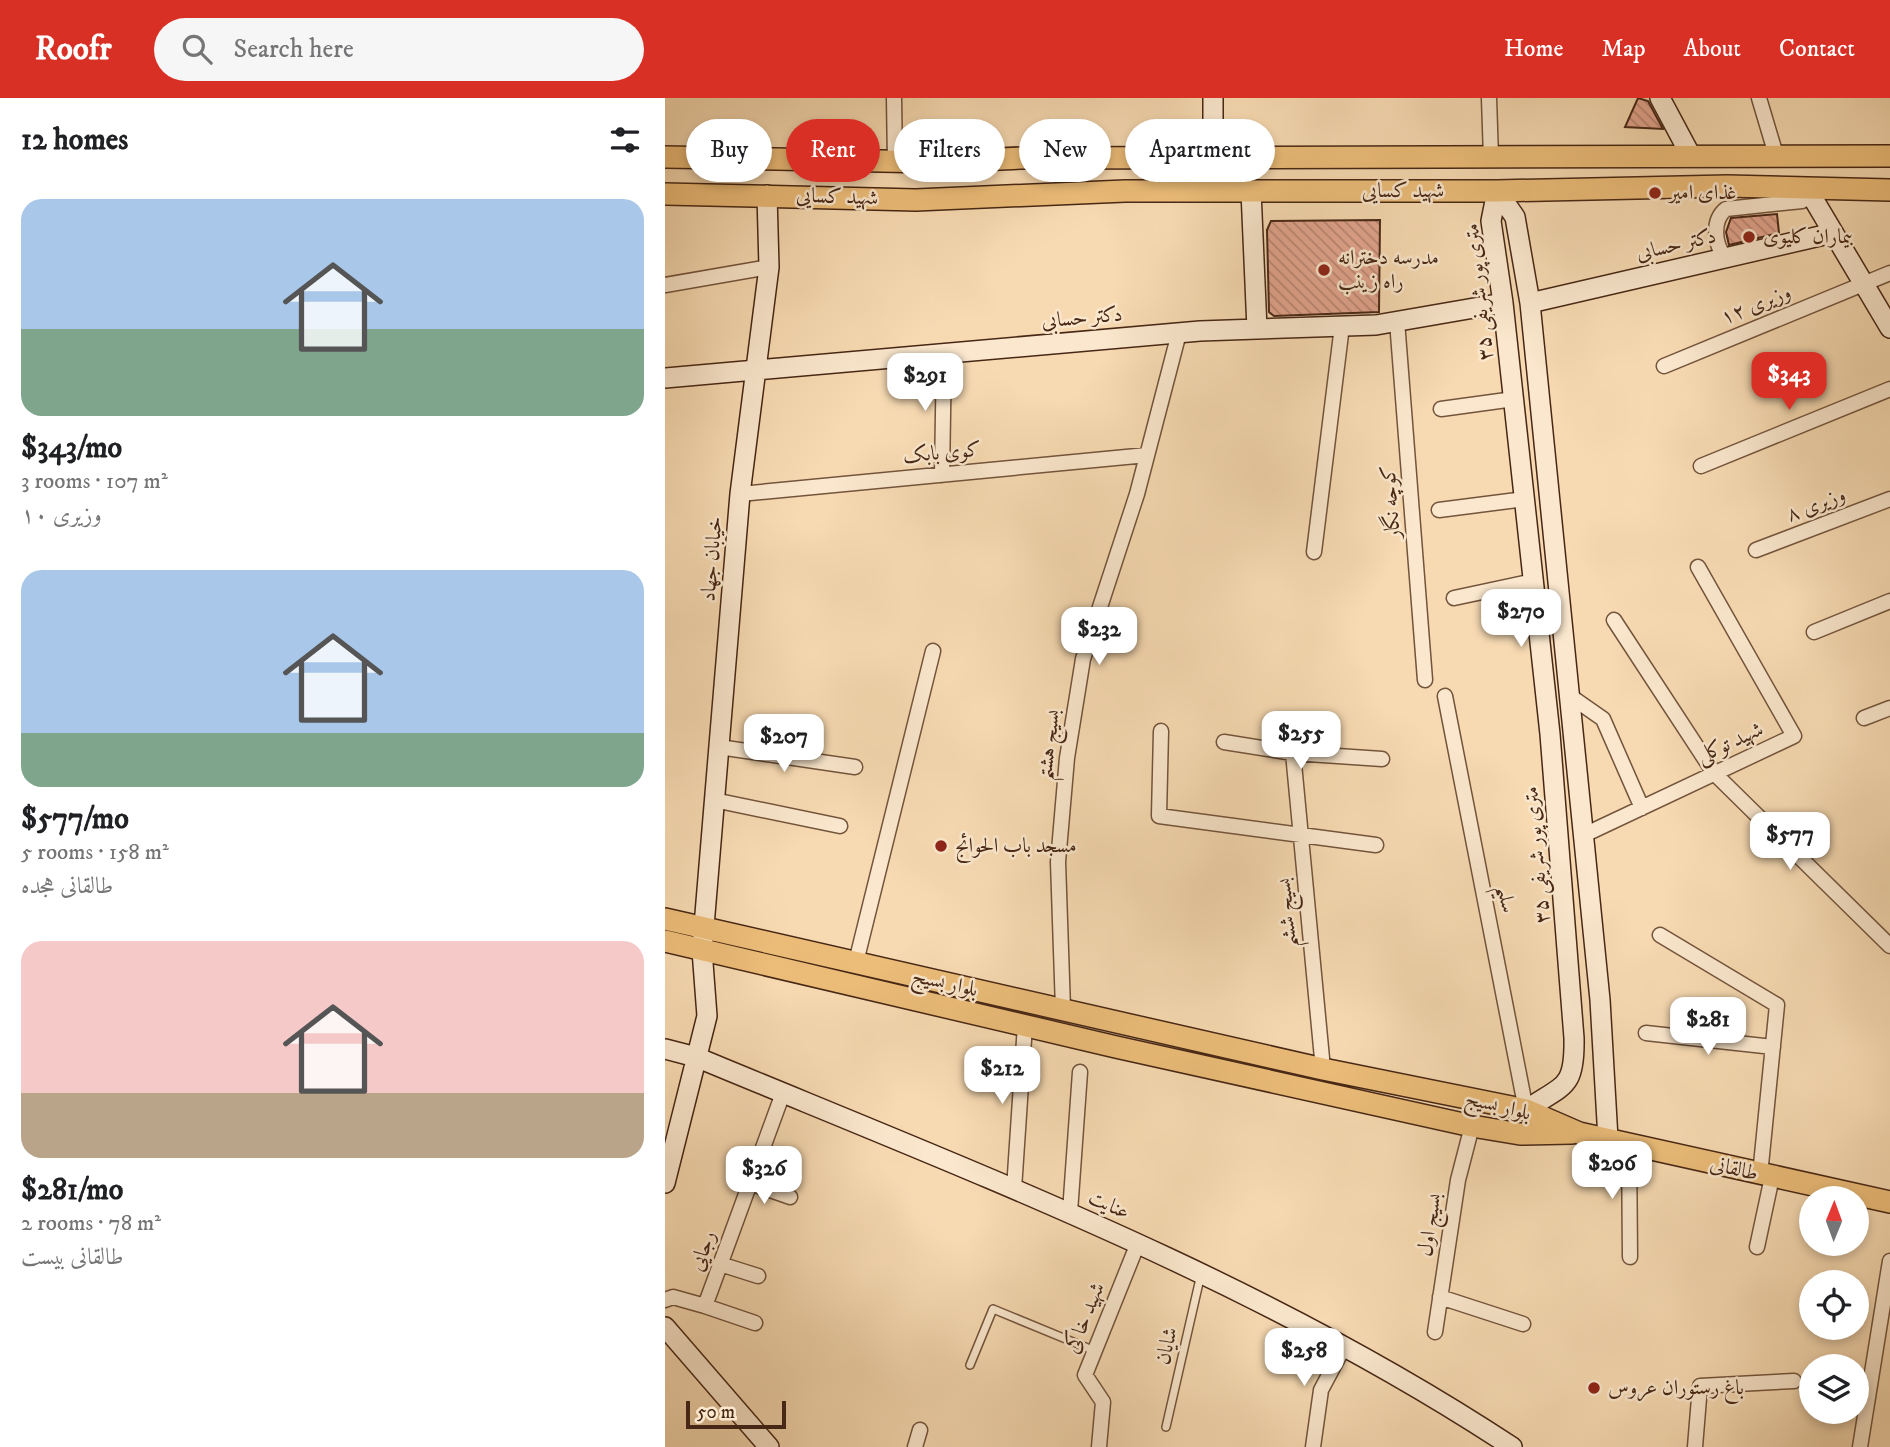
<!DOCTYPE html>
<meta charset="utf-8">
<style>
:root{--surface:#fff;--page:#f6f6f6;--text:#202124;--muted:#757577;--accent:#d93025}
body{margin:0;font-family:"IM FELL DW Pica",Amiri,serif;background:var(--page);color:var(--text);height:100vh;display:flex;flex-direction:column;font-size:26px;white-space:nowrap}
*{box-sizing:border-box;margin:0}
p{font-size:23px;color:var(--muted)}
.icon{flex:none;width:38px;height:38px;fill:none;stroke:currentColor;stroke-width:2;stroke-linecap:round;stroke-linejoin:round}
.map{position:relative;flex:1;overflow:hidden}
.panel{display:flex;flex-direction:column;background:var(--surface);width:665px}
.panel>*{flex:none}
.hud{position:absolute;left:21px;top:21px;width:665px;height:63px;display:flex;gap:14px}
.needle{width:46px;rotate:1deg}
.tools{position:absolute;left:1134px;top:1088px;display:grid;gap:14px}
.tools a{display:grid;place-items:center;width:70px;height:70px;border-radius:50%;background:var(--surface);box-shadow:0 4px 10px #0003;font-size:35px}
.scale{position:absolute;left:21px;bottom:18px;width:100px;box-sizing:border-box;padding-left:7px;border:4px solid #472715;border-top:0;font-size:19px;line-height:24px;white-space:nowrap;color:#472715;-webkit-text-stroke:5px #fae7cd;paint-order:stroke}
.price{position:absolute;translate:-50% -60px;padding:0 16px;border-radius:14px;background:#fff;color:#222;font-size:23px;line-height:46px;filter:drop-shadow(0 2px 4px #0008)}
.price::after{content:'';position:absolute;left:50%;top:42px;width:21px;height:16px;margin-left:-10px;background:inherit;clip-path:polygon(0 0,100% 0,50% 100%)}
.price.active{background:var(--accent);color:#fff}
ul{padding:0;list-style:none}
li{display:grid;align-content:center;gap:14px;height:371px;padding:0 21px}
li span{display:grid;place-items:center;height:217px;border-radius:21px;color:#555}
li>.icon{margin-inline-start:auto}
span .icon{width:126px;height:126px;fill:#fffc;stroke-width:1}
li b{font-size:30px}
h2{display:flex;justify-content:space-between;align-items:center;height:84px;padding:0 21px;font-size:30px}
.chip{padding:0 24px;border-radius:32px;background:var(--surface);box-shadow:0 4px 10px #0003;font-size:24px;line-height:63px}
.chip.active{background:var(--accent);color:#fff}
header{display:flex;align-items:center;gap:42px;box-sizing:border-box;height:98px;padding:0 35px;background:var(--accent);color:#fff}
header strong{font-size:33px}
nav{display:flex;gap:38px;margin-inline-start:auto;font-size:24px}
.search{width:490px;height:63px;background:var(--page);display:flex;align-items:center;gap:18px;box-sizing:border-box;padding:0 24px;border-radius:38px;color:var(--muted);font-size:26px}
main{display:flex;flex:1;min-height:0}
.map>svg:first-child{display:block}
.building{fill:url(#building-back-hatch);stroke:#472715;stroke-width:2}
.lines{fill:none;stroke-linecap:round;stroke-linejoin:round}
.lane-casing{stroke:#73543c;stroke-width:10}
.street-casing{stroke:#73543c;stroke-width:17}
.secondary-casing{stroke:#472715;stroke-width:22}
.primary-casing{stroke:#472715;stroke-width:24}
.lane{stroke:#fae7cd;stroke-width:7}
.street{stroke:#fae7cd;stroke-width:14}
.secondary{stroke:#fae7cd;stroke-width:19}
.primary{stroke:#ecbd79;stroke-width:21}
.poi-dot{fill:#8f2418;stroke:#fae7cd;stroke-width:2.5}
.labels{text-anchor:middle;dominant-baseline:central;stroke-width:5;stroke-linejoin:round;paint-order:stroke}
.street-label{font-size:21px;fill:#472715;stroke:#fae7cd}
.poi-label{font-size:21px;fill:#472715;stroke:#fae7cd;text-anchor:start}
</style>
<header>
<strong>Roofr</strong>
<div class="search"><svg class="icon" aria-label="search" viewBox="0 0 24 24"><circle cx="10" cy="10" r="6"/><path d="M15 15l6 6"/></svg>Search here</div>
<nav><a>Home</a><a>Map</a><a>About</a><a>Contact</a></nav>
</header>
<main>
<section class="panel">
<h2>12 homes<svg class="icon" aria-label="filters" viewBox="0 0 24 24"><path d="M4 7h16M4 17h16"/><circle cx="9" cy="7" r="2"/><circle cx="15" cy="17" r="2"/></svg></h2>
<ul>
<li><span style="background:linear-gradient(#a9c7e8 60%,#7fa58c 0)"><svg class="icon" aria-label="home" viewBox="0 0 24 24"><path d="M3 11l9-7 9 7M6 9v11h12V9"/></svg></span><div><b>$343/mo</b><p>3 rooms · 107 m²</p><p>وزیری ۱۰</p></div></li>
<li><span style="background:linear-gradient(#a9c7e8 75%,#7fa58c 0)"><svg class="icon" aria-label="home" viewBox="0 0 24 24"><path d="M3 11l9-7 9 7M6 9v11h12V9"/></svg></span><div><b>$577/mo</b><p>5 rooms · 158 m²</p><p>طالقانی هجده</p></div></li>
<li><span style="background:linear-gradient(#f6c9c9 70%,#b9a48a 0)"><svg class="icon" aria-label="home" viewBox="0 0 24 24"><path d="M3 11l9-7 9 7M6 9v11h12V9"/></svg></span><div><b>$281/mo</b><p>2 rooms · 78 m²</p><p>طالقانی بیست</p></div></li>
</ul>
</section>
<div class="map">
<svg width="1225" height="1349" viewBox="0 0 1225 1349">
<defs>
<pattern id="building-back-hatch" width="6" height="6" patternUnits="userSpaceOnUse" patternTransform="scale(1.75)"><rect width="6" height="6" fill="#e3a58f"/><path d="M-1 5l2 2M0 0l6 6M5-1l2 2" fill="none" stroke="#ba8674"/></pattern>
</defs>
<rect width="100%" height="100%" fill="#f7dab2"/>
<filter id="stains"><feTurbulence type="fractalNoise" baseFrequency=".00286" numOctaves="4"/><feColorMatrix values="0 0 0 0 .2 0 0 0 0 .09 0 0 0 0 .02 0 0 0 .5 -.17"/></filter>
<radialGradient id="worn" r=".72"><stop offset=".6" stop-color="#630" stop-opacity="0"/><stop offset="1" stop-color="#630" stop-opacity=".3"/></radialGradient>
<path class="building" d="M973 0 983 3 998 31 960 29Z
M1112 116 1114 135 1064 147 1061 134 1066 120Z
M715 122 714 214 609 218 604 214 602 132 606 123Z"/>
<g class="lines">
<defs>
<path id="lane" d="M305 1267 328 1211 430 1253
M501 1329 536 1176"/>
<path id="street" d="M229 0 230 64
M824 0 826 60
M1094 0 1111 57
M1060 159C1049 146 1047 122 1061 111L1137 103 1151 92
M0 187 104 169
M732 223 760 582
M999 268 1225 175
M776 311 849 301
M1036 368 1225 291
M277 377 279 254
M75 396 482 357
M774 412 860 401
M1091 452 1225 401
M649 454 677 228
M789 500 869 483
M949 522 1049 675 1225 848
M1149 534 1225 503
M780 598 861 1012
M905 598 938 621 977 710
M1199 620 1225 610
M496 633 494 718 711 747
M559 644 628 655 717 661
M54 649 190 669
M628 655 658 971
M49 702 175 728
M919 737 1129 638 1033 469
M995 837 1112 907 1095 1077
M191 864 268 553
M398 911 393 764 402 660 418 561 472 396 514 235
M981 935 1108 949
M964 1046 965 1159
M85 1085 125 1099
M349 1091 360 927
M405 1114 415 974
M1092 1149 1107 1079
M55 1166 93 1178
M775 1199 858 1226
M0 1202 8 1199 40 1208 118 995
M40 1208 90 1225
M770 1234 793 1082 807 1028
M250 1349 255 1332
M434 1349 438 1304 420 1277 473 1145
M648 1349 656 1292 680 1247
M1030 1349 1035 1288 1129 1283
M1195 1349 1225 1163"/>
<path id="secondary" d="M548 0V59
M995 0 1026 58
M1143 92 1225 230
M586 93 592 231
M832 93 850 119 865 205 935 902 943 1041
M832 93 826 123 838 205 885 636 909 940C910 991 899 986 861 1012
M865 205 1168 135
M0 280 535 233 711 227 838 205
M0 951 31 959C310 1075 594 1182 847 1349
M0 1085 42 918 37 852 75 396 104 169 102 97
M0 1229 104 1349"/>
<path id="primary" d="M0 59 268 64 356 60 1225 58
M0 96 251 102 460 93H832L1062 88 1225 92
M0 821 658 971 861 1012 914 1035 1225 1104
M0 843 451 949 807 1028 855 1036 907 1035"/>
</defs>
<use href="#lane" class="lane-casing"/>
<use href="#street" class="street-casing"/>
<use href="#secondary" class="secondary-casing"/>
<use href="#primary" class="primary-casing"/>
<use href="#lane" class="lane"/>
<use href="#street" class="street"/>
<use href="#secondary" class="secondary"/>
<use href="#primary" class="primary"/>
</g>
<g class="poi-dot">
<circle cx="990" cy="95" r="7"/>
<circle cx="1084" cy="139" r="7"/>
<circle cx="659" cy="172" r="7"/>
<circle cx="276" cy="748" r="7"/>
<circle cx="929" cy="1290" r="7"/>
</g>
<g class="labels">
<g class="street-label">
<text x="738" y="93">شهید کسایی</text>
<text transform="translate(172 99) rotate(2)">شهید کسایی</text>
<text transform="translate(1011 147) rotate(-13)">دکتر حسابی</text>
<text transform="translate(814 194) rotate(-96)">۳۵ متری پور شریفی</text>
<text transform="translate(1091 207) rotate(-22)">وزيری ۱۲</text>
<text transform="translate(417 220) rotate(-5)">دکتر حسابی</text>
<text transform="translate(277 355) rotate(-5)">کوی بابک</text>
<text transform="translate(726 404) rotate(-94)">کوچه نگار</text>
<text transform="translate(1151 407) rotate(-21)">وزیری ۸</text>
<text transform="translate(47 461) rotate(-85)">خیابان جهاد</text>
<text transform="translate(1065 645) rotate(-25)">شهید توکلی</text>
<text transform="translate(384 647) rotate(-83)">بسیج هشتم</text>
<text transform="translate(872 757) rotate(-95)">۳۵ متری پور شریفی</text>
<text transform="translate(841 801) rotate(79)">سلیم</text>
<text transform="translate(622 815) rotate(-95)">بسیج ششم</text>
<text transform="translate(280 885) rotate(13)">بلوار بسیج</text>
<text transform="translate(833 1008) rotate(14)">بلوار بسیج</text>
<text transform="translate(1069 1071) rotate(13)">طالقانی</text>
<text transform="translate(444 1107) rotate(25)">عنایت</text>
<text transform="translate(765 1127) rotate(-81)">بسیج اول</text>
<text transform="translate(38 1153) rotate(-70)">رجایی</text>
<text transform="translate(420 1220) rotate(-68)">شهید خاکی</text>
<text transform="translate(502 1248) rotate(-77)">شایان</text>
</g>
<g class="poi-label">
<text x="1004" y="95">غذای امیر</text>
<text x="1098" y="139">بیماران کلیوی</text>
<text x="673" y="160">مدرسه دخترانه<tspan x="673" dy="24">راه زینب</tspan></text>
<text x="290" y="748">مسجد باب الحوائج</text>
<text x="943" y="1290">باغ رستوران عروس</text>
</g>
</g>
<rect width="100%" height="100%" filter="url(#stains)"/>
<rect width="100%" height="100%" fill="url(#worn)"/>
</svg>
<div class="tools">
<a><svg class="needle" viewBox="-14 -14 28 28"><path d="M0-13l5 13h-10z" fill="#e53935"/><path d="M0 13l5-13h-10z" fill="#757577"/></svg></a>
<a><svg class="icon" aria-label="locate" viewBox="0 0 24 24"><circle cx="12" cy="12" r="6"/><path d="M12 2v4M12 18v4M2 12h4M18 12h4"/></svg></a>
<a><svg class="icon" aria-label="layers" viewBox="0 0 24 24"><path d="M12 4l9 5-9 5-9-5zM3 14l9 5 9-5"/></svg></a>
</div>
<div class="scale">50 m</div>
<b class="price active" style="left:1124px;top:314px">$343</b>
<b class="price" style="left:260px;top:315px">$291</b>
<b class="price" style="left:856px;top:551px">$270</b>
<b class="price" style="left:434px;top:569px">$232</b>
<b class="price" style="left:636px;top:673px">$255</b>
<b class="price" style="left:119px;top:676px">$207</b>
<b class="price" style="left:1125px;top:774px">$577</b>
<b class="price" style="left:1043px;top:959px">$281</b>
<b class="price" style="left:337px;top:1008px">$212</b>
<b class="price" style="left:947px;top:1103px">$206</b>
<b class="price" style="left:99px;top:1108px">$326</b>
<b class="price" style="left:639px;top:1290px">$258</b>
<div class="hud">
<a class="chip">Buy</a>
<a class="chip active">Rent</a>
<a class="chip">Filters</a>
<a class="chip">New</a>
<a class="chip">Apartment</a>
</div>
</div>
</main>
